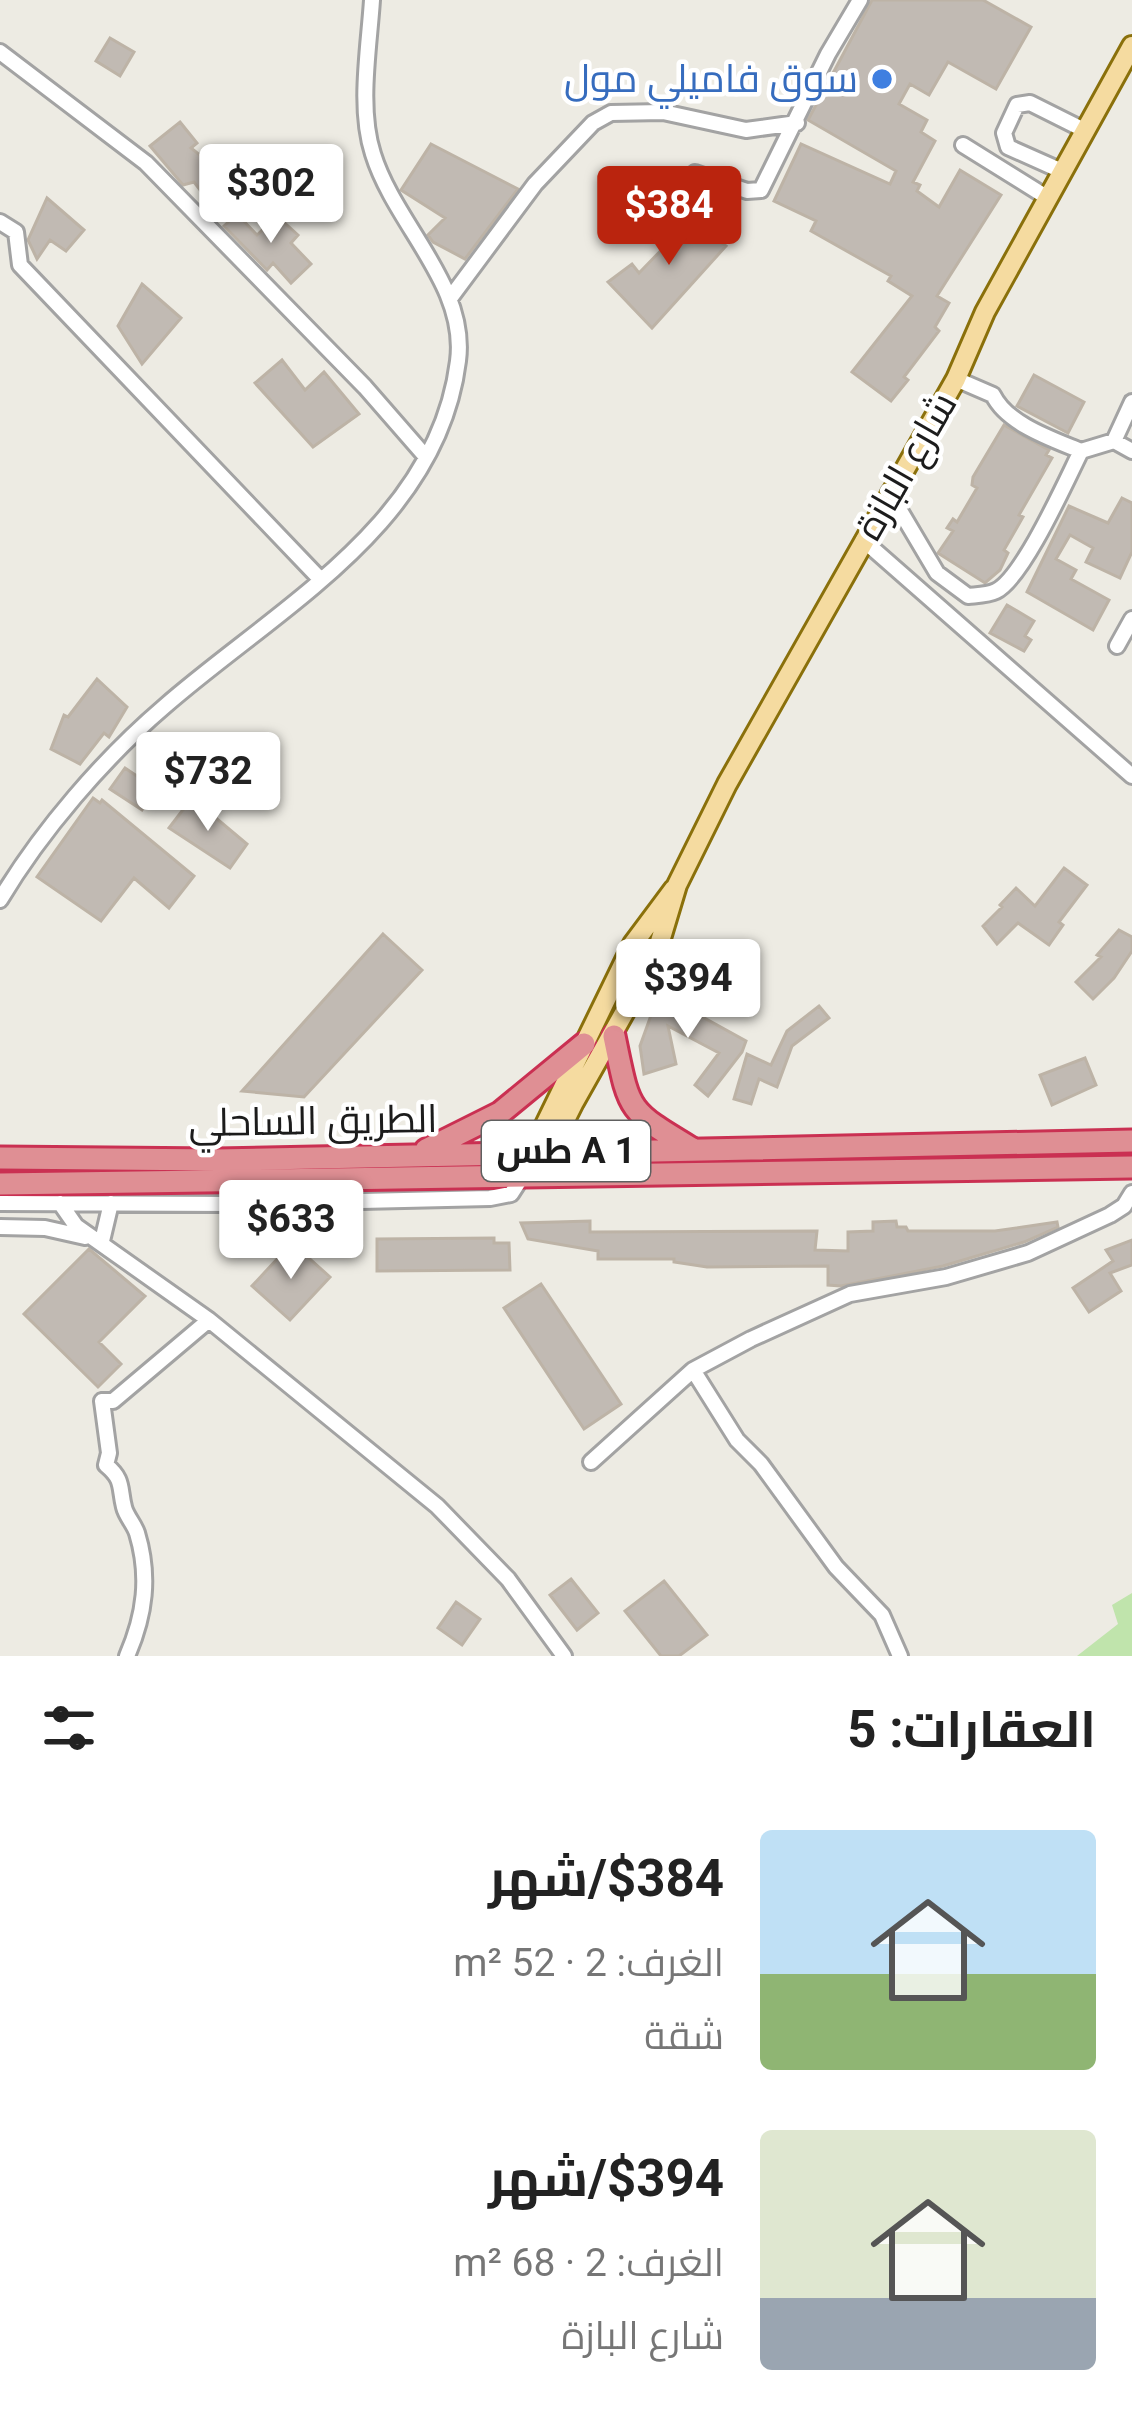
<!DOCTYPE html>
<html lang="ar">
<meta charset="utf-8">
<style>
:root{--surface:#fff;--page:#f2f2f2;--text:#222;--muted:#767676;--accent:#ba240e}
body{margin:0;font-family:Roboto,Cairo,sans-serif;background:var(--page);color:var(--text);direction:rtl;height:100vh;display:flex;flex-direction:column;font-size:45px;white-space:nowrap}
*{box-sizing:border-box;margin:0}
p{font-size:39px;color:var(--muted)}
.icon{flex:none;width:66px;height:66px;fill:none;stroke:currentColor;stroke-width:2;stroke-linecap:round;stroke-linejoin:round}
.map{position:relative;height:1656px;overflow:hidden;direction:ltr}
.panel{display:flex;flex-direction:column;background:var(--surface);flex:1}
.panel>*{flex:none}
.price{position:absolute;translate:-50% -102px;padding:0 27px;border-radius:12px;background:#fff;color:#222;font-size:39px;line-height:78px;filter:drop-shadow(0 3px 6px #0008)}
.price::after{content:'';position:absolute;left:50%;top:72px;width:36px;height:27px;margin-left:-18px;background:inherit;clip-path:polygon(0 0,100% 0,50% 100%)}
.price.selected{background:var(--accent);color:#fff}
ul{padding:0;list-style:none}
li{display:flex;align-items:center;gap:36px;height:300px;padding:0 36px}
li span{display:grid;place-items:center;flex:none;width:336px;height:240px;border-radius:12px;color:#555}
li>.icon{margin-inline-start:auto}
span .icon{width:144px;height:144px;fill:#fffc;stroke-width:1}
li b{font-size:51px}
h2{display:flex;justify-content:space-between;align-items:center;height:144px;padding:0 36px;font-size:51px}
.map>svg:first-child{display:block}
.grass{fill:#c0e4ac}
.building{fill:#c1bab3;stroke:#bdb3a6;stroke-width:3}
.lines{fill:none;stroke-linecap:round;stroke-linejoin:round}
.minor-casing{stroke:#a3a3a3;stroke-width:20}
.major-casing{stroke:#8a700b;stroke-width:24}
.highway-casing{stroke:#ca3052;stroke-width:27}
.minor{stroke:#fff;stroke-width:14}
.major{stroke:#f5dba0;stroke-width:18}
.highway{stroke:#df8f94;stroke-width:21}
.shop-dot{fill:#3f7fe0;stroke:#fff;stroke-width:4.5}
.labels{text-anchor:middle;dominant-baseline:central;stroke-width:9;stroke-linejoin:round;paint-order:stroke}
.shield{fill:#fff;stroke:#606060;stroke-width:3}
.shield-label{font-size:36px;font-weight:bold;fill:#1c1c1c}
.shop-label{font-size:39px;fill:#366cbe;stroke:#fff;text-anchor:end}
.street-label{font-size:39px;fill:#1c1c1c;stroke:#fff}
</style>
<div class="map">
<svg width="1132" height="1656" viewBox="0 0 1132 1656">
<rect width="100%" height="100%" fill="#edebe3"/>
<path class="grass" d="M1132 1593V1656H1077L1118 1624 1112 1605Z"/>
<path class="building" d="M872 0H983L1031 27 996 89 948 62 929 95 910 84 899 104 927 120 921 132 935 141 913 182 920 185 917 191 939 207 960 170 1001 195 937 296 949 303 935 327 939 331 904 377 908 380 891 401 852 372 912 296 888 281 891 276 811 231 816 221 774 201 801 144 890 184 896 171 808 120Z
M110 38 134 52 120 76 96 61Z
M180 122 197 143 191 148 231 180 210 203 194 182 183 185 150 146Z
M431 144 518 189 465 259 433 242 428 235 445 218 401 190Z
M47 198 84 230 66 251 50 240 37 259 28 240Z
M676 207 726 246 652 328 608 282 632 264 639 273 672 239 658 227Z
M237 214 257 235 277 216 298 235 291 243 311 264 291 283 273 263 267 270 224 226Z
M142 284 181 318 142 364 118 326Z
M282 360 305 390 324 372 359 414 313 447 255 383Z
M1034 375 1084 402 1068 433 1017 406Z
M1004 425 1049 450 1046 455 1052 458 1019 515 1023 517 1004 550 1008 553 1000 570 985 583 938 553 953 531 947 528 953 519 957 522 977 488 972 485 973 477Z
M1122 498 1132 503V552L1120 578 1086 562 1093 548 1070 535 1056 559 1076 570 1071 579 1109 600 1093 630 1027 592 1069 506 1108 523Z
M1007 605 1034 621 1025 636 1031 640 1024 651 990 633Z
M97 679 127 707 109 737 104 733 80 764 51 749 64 715 68 717Z
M125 768 156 789 142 810 110 789Z
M93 798 100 803 102 800 194 876 169 908 134 878 101 921 37 877Z
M192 798 247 844 230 868 169 828Z
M1064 868 1087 885 1059 922 1063 925 1049 945 1018 923 997 944 983 926 1002 907 1000 905 1016 888 1035 906Z
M1119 930 1132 937V951L1114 978 1093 999 1076 982 1101 957 1097 955Z
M383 934 422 970 304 1097 242 1091Z
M659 993 746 1041 742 1052 708 1096 695 1085 719 1053 668 1026 676 1064 644 1074 640 1046Z
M819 1006 829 1018 792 1046 777 1087 759 1079 751 1104 734 1099 747 1054 771 1065 787 1031Z
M1085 1058 1096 1085 1052 1105 1040 1075Z
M590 1221V1232L817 1231 815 1250 848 1251V1232L873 1231V1222L896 1221 897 1227H906L908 1231H995L1057 1222 1058 1227 1024 1242 943 1266 841 1286 828 1285V1266L707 1267 674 1262V1259H598V1251L528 1239 521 1223Z
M494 1238V1243H509L510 1270 377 1271V1239Z
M1132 1240V1265L1110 1273 1121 1291 1089 1312 1073 1288 1113 1261 1106 1250Z
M292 1243 330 1277 290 1320 252 1286Z
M89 1249 145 1296 99 1342 121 1364 98 1387 24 1314Z
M541 1284 621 1404 584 1429 504 1308Z
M571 1579 598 1613 577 1630 550 1595Z
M664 1581 707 1635 679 1656H661L625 1611Z
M456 1602 480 1619 462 1645 438 1628Z"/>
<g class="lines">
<defs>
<path id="minor" d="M0 52 146 163 365 387 426 457
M963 145 1048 198
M1064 172 1008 147 1004 133 1017 105 1030 103 1086 131
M695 173 747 191 761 190 828 54 860 0
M0 222 16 232 20 265 321 580
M451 297 535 184 593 123 611 113 663 112 746 130 797 123
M956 379 993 395C1007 424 1052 439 1081 451L1114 441 1132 451
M1114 441 1132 402
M889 492 937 573 968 596C977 595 988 595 996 591 1023 578 1066 481 1081 451
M863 540 1132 776
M1117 646 1132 619
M0 900C41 831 104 758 165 706 276 609 438 524 458 361 468 285 395 225 373 154 358 108 369 48 372 0
M0 1203 233 1204 490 1198 511 1194 522 1177
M60 1203 76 1226 209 1320 437 1506 508 1579 564 1656
M0 1227 45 1228 85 1237
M102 1241 111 1203
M693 1370 737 1440 761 1464 836 1567 882 1615 900 1656
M591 1462 693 1370 751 1339 850 1294 946 1277 1028 1253 1110 1215 1124 1206 1132 1193
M127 1656C145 1615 150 1576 137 1533 134 1524 126 1516 124 1507 119 1487 124 1480 106 1465L109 1453 102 1401H113L209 1320"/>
<path id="major" d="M552 1162 560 1130 574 1102 655 958 677 885 727 784 956 379 985 312 1132 46
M526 1164 633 944 674 889"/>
<path id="highway" d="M614 1036C630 1113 626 1109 694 1150
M426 1150 500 1113 584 1044
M0 1158 217 1160 1132 1141
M0 1184 1132 1167"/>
</defs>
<use href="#minor" class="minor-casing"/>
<use href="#major" class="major-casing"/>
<use href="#highway" class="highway-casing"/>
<use href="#minor" class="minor"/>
<use href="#major" class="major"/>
<use href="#highway" class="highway"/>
</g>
<circle class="shop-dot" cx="882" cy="79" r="12"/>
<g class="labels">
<rect class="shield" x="482" y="1121" width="168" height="60" rx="9"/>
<g class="shield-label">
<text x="566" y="1151">طس A 1</text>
</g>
<g class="shop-label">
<text x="858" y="79">سوق فاميلي مول</text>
</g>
<g class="street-label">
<text transform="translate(906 466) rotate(-60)">شارع البازة</text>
<text transform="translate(313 1121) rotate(-1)">الطريق الساحلي</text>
</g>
</g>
</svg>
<b class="price" style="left:271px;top:246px">$302</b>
<b class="price selected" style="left:669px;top:268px">$384</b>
<b class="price" style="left:208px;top:834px">$732</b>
<b class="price" style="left:688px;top:1041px">$394</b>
<b class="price" style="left:291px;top:1282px">$633</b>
</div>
<section class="panel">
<h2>العقارات: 5<svg class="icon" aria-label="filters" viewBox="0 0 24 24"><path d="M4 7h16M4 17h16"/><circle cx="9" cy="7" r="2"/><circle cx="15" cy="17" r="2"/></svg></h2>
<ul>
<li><span style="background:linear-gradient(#bfe0f5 60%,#8fb573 0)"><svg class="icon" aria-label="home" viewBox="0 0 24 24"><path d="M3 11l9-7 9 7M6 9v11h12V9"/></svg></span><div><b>$384/شهر</b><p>الغرف: 2 · 52 m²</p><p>شقة</p></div></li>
<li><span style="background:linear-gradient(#dfe7d0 70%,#9aa5b1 0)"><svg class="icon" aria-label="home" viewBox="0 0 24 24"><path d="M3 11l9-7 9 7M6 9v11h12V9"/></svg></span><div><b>$394/شهر</b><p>الغرف: 2 · 68 m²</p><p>شارع البازة</p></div></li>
</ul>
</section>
